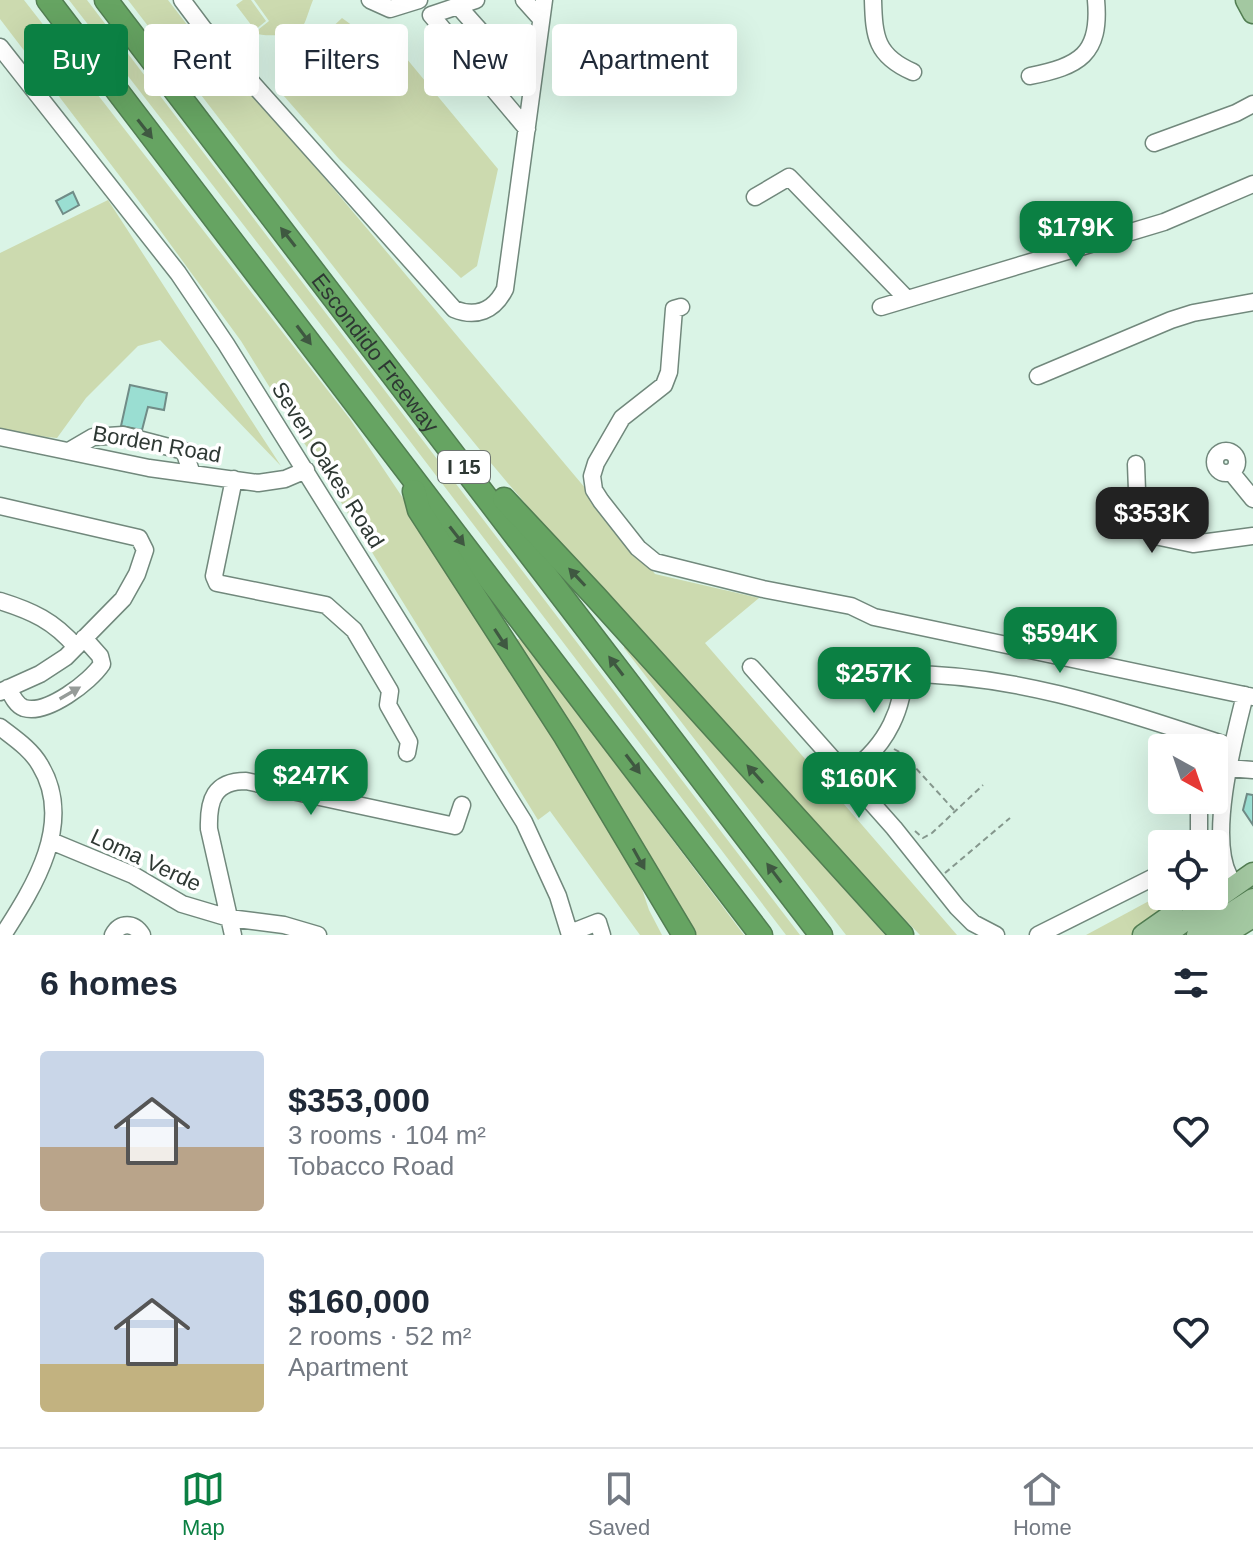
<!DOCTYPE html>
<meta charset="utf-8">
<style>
:root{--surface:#fff;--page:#f2f2f3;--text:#1f2937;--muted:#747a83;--line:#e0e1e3;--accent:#0b8043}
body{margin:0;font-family:Helvetica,sans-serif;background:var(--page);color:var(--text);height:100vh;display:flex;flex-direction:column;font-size:30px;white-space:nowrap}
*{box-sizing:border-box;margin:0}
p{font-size:26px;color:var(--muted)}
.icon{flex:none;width:44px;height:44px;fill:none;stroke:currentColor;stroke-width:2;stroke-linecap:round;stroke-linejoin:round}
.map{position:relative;height:935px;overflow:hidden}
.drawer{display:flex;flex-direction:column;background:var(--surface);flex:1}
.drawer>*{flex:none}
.top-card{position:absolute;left:24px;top:24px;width:800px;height:72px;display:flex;gap:16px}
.needle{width:52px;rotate:140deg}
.tools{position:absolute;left:1148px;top:734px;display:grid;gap:16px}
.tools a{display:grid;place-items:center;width:80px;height:80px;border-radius:8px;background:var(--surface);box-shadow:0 8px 32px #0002;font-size:40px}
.price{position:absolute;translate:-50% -68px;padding:0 18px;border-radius:16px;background:var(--accent);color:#fff;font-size:26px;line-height:52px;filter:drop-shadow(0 2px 4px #0008)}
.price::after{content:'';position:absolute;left:50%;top:48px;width:24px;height:18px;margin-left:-12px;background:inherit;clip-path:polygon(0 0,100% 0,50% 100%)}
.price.active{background:#222;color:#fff}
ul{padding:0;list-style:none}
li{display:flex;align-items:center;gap:24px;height:200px;padding:0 40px}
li+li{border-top:2px solid var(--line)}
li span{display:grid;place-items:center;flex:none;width:224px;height:160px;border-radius:8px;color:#555}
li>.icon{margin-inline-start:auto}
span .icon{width:96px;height:96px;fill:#fffc;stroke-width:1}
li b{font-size:34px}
h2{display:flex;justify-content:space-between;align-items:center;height:96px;padding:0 40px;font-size:34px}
.pill{padding:0 28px;border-radius:8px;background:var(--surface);box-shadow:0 8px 32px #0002;font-size:28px;line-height:72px}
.pill.active{background:var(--accent);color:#fff}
.dock{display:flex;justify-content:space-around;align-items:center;height:112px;border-top:2px solid var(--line);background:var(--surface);font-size:22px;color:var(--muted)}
.dock a{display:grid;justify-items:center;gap:4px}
.dock .active{color:var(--accent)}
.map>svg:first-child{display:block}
.green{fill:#ccdaaf}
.building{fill:#9aded2;stroke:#708c87;stroke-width:2}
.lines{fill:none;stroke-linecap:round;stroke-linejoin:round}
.minor-casing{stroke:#71887c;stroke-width:19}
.major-casing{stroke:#527e52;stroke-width:23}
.highway-casing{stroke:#527e52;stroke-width:25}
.path{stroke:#85978d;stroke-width:2;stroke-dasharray:6 4;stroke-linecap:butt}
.minor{stroke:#fff;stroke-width:16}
.major{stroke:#a3c8a1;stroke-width:20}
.highway{stroke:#66a462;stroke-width:22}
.oneway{fill:#3f5841}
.oneway2{fill:#969c99}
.labels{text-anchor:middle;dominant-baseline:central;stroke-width:7;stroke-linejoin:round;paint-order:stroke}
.shield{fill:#fff;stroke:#6d7470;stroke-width:2}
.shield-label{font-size:20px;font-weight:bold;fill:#2e3833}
.street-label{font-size:22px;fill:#2e3833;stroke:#fff}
</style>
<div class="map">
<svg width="1253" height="935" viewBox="0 0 1253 935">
<rect width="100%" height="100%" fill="#daf4e6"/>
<path class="green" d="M0 0H24L350 419 423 528 636 871 649 910 662 935H640L550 811 538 820 241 341 138 200 0 19Z
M69 0H87L800 935H786L342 352Z
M128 0H168L235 87 253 95 322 175 612 520 655 574 759 598 705 643 957 935H920C770 780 623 621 485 456 362 307 246 153 128 0Z
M243 0H251L266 21 255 30 236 5Z
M254 0H313C310 7 306 21 304 24 295 35 269 38 254 33L269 21Z
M342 18 353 26 344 34 349 39 342 47 343 49C359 38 367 27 387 35L498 169 477 266 461 278 339 159 283 95 282 63 289 58 300 56V49L322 32 325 34Z
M108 200 281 466 160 340 138 346 86 398 57 438 0 432V253Z
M518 639 523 641 744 935H696L513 642Z
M625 644 885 935H846L624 648Z
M1162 894V896H1193L1135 935H1086Z"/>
<path class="building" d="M73 192 79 205 63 214 56 201Z
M130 385 167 393 164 410 148 407 142 430 121 426Z
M1247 794 1253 795V825L1243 810Z"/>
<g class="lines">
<defs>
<path id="minor" d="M182 0 203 28 454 309C476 318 494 311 505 289L544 0
M370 0 390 9 419 0
M476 0 431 15 527 129
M524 0 541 19
M873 0C874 37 876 56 913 72
M458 6 532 89
M0 47 178 273 226 344 524 822 558 896 570 935
M1030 76C1079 66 1101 55 1096 0
M1154 143 1236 113 1253 104
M755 197 789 177 907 299
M681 307 674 309 669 372 664 385 622 418 596 463 592 476 594 490 601 501 638 548 655 562 763 589 851 606 874 617 1253 697
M881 307 1164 222 1253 184
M1038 376 1171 320 1193 313 1253 302
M0 437 149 468 258 483 285 479 306 470
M1215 462a11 11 0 1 1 22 0a11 11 0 1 1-22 0Z
M69 451 93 437 123 435 184 451 192 474
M1136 464 1138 517 1155 536 1193 544 1253 536
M1231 472 1253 499
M234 479 214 576 217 583 326 605 354 630 390 691 388 705 409 742 407 753
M0 506 139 538 145 550 137 574 123 599 66 657 40 674 0 692
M0 601C32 611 54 621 76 647
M751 667 894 828 957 907 973 923 996 935
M905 674C1019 674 1125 712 1232 747
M8 688C12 696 16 705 24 708 47 715 90 682 102 664L100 656 84 638
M0 727C14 738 31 749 40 765 75 822 34 887 3 935
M1228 768 1253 770
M845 775C887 748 907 706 904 657
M51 841 133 875 182 904 229 918 284 925 318 935
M1199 844V800
M1229 876C1208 835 1234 739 1245 695
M570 933 598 922 602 935
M113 935C120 922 134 922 142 935
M233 935 209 829C208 800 214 781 246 781L455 826 462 805
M1038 935 1162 873"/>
<path id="major" d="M1246 0 1253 13
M1143 935 1173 914
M1165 935 1253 873
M1197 935 1253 899
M1224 935 1253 917"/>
<g id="highway">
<path d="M48 0 761 935"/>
<path id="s1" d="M106 0 821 935"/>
<path d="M414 491 419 510 565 736 684 935"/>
<path d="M504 499 595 596 902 935"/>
</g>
</defs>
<use href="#minor" class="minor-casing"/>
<use href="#major" class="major-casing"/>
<use href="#highway" class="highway-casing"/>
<path class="path" d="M894 749 903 754 954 810
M915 831 923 838 932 833 983 785
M945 873 1010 818"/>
<use href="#minor" class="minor"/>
<use href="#major" class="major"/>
<use href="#highway" class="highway"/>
</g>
<defs><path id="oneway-solid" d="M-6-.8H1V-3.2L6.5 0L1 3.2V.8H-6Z" transform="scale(2)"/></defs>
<g class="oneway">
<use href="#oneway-solid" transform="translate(145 129) rotate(52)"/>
<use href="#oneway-solid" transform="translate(288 237) rotate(-128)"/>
<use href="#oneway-solid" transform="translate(304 335) rotate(53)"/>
<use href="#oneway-solid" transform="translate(457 536) rotate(52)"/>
<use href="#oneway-solid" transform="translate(577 577) rotate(-133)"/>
<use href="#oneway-solid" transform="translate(501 639) rotate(57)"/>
<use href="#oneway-solid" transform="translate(616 666) rotate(-127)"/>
<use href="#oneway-solid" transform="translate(633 764) rotate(53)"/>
<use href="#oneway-solid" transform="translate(755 774) rotate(-132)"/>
<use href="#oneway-solid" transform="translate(639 859) rotate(61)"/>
<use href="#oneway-solid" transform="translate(774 873) rotate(-127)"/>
</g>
<use class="oneway2" href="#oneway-solid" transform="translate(70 693) rotate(-30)"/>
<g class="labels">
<rect class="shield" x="438" y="451" width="52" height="32" rx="6"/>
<g class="shield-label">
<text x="464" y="467">I 15</text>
</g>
<g class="street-label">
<text stroke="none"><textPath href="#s1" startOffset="444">Escondido Freeway</textPath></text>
<text transform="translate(157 444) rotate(10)">Borden Road</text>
<text transform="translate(328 465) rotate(58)">Seven Oakes Road</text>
<text transform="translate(146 860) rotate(25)">Loma Verde</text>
</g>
</g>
</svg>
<div class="tools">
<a><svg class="needle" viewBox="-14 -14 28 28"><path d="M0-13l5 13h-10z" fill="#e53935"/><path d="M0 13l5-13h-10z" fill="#747a83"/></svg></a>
<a><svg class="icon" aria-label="locate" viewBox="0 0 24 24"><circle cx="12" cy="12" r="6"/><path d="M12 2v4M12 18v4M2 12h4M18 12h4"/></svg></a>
</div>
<b class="price" style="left:1076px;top:269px">$179K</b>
<b class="price active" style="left:1152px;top:555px">$353K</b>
<b class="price" style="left:1060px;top:675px">$594K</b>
<b class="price" style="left:874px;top:715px">$257K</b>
<b class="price" style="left:311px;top:817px">$247K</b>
<b class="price" style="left:859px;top:820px">$160K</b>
<div class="top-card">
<a class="pill active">Buy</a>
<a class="pill">Rent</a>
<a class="pill">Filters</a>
<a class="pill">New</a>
<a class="pill">Apartment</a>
</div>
</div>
<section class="drawer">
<h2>6 homes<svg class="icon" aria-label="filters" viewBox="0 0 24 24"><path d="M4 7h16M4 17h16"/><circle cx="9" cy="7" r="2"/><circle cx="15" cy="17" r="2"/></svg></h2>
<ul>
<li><span style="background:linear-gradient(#c9d6e8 60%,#b9a48a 0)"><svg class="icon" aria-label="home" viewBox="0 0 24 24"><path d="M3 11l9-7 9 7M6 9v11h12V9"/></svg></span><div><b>$353,000</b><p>3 rooms · 104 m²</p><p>Tobacco Road</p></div><svg class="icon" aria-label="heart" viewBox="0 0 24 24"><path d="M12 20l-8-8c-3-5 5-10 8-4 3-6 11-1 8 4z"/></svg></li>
<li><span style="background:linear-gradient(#c9d6e8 70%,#c2b280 0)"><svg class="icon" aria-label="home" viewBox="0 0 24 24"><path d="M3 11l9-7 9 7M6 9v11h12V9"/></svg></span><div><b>$160,000</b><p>2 rooms · 52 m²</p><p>Apartment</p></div><svg class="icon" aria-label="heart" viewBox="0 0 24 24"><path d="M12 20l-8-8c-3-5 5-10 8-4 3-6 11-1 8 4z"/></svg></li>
</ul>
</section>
<nav class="dock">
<a class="active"><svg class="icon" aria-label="map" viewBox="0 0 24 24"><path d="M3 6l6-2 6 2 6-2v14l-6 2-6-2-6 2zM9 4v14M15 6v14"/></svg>Map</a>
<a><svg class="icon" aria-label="saved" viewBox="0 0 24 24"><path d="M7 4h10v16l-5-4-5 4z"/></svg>Saved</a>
<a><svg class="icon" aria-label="home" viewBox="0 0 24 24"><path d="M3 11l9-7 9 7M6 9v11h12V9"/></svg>Home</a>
</nav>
